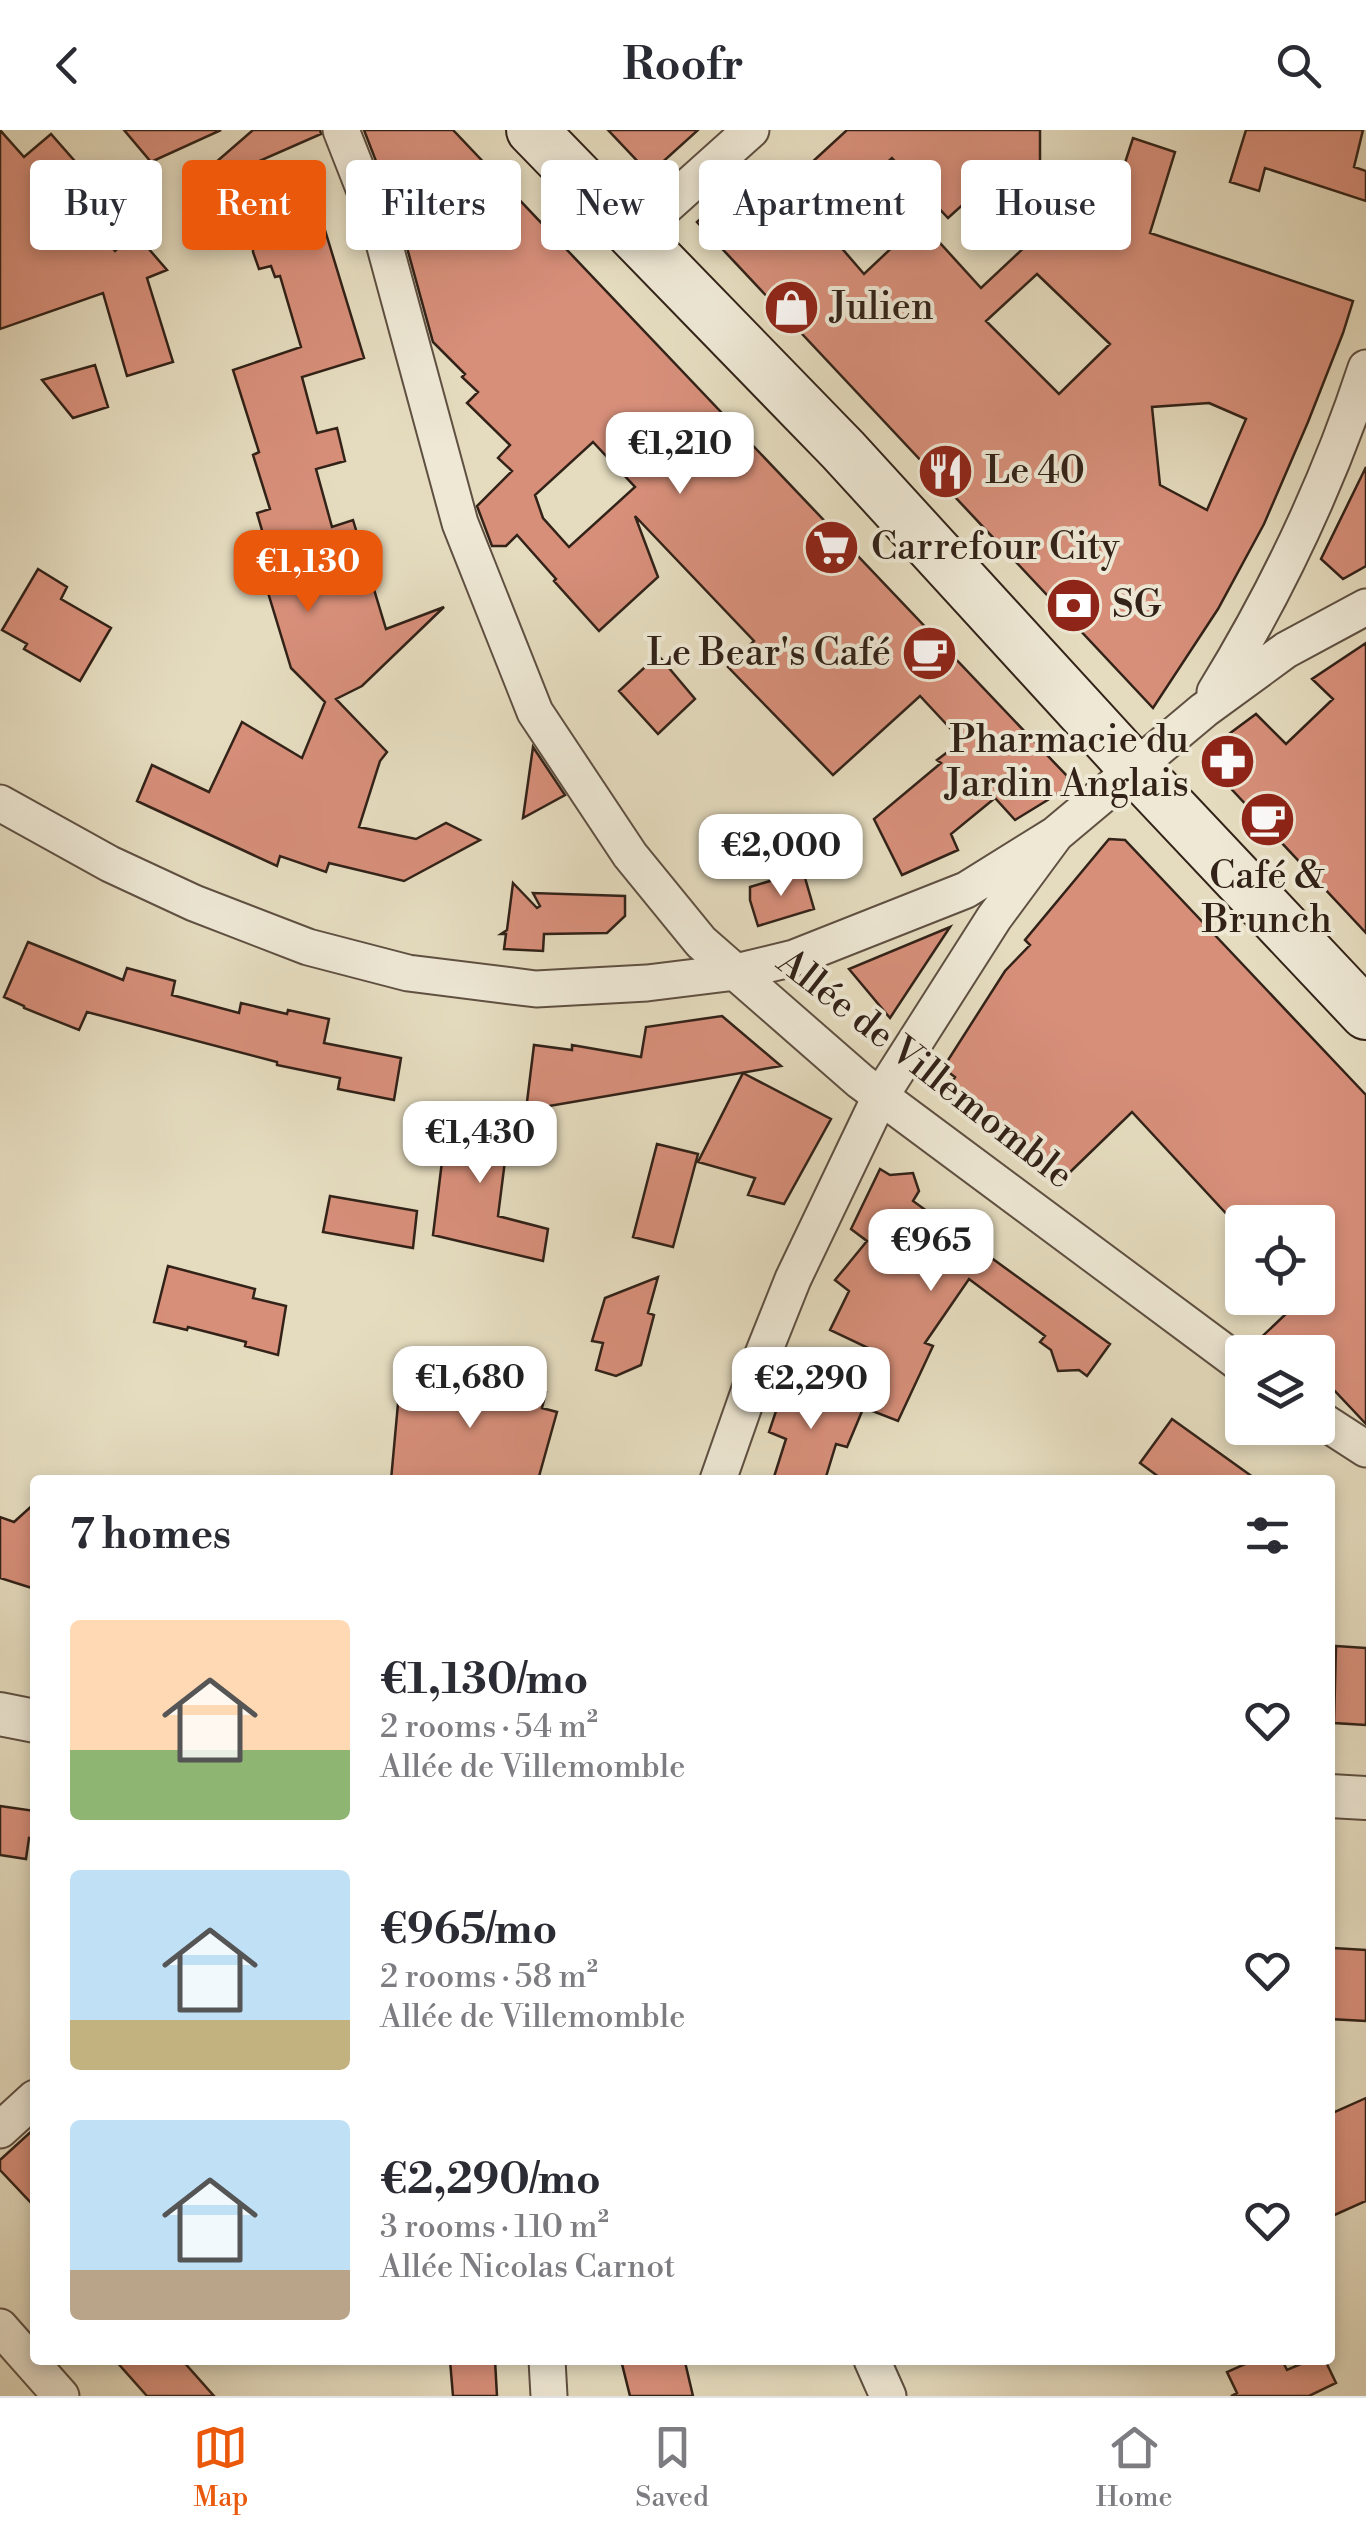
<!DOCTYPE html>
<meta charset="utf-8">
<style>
:root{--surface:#fff;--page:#f2f2f3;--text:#2b2b33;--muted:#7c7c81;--line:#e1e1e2;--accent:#ea580c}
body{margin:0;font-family:"Libre Bodoni",serif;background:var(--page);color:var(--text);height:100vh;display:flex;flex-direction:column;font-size:38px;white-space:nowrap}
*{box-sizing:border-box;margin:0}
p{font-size:32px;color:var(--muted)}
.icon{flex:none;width:55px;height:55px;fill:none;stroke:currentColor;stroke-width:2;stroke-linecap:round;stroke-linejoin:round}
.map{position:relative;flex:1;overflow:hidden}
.drawer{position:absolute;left:30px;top:1345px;width:1305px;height:890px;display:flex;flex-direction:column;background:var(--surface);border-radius:10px;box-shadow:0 5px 15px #0003}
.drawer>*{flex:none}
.guide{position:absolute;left:30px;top:30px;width:1308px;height:90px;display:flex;gap:20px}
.tools{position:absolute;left:1225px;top:1075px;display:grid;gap:20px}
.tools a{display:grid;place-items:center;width:110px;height:110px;border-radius:10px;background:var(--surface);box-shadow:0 5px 15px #0003;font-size:50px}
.price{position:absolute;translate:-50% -85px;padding:0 22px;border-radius:20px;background:#fff;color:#222;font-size:32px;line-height:65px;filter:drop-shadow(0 2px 5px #0008)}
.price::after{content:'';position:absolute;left:50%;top:60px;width:30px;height:22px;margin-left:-15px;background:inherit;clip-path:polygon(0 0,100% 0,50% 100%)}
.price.active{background:var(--accent);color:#fff}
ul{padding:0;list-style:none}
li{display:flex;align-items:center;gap:30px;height:250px;padding:0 40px}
li span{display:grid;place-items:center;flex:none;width:280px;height:200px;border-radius:10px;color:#555}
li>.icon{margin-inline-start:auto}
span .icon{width:120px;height:120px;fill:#fffc;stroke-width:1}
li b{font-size:42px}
h2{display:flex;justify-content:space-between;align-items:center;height:120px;padding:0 40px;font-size:42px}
.tag{padding:0 35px;border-radius:10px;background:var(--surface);box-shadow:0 5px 15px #0003;font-size:35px;line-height:90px}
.tag.active{background:var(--accent);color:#fff}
header{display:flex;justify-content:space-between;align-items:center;height:130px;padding:0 40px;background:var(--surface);font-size:45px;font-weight:600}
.tabs{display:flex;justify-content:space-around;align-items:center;height:140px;border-top:2px solid var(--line);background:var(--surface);font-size:28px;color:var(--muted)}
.tabs a{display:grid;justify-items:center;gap:5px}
.tabs .active{color:var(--accent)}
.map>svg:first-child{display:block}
.building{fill:#d78f7a;stroke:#322218;stroke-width:2.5;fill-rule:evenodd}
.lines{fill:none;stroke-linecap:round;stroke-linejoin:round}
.minor-casing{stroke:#5f5042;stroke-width:39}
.tertiary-casing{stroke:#5f5042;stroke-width:46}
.secondary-casing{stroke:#322218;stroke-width:54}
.minor{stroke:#eee8d5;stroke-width:35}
.tertiary{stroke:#eee8d5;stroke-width:42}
.secondary{stroke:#eee8d5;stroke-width:50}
.labels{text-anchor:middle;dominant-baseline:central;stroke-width:8;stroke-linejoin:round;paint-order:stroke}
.poi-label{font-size:38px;fill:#322218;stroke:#eee8d5;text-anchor:start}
.street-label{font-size:38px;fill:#322218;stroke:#eee8d5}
</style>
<header><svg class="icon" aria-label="back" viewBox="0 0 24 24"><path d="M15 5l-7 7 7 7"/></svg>Roofr<svg class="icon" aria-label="search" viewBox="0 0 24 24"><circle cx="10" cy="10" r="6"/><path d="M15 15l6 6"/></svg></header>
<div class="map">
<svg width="1366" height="2266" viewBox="0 0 1366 2266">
<rect width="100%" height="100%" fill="#e5dcbf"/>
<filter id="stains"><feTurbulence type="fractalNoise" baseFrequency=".002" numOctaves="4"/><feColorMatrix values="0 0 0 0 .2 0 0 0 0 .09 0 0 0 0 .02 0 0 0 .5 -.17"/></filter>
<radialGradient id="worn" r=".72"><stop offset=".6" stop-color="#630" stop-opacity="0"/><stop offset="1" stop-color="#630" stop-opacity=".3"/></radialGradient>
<path class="building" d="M0 0 24 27 51 4 87 45V60L69 67 115 121 135 103 167 140 147 148 173 232 127 246 103 163 0 199Z
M124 0H221L151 32Z
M253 0H320L321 4 196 59 192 53Z
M364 0H453L1067 646 1064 660 1015 690 995 668 951 704 958 720 902 745 874 689 941 633 937 630 962 611 920 566 833 645 728 537 754 511 635 386 658 447 599 501 554 451 556 449 517 405 506 416H492L477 376 512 341 498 328 510 315 467 273 478 262 462 247 465 244 433 212 401 96ZM593 312 635 357 569 417 543 388 535 365Z
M608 0H698L656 38H644Z
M847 0H1040V32L1124 36 1133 8 1175 22 1150 103 1353 171 1343 203 1308 292 1264 394 1218 479 1153 578 697 92 738 54 753 69 787 37 796 47ZM892 28 948 88 979 60 1029 113 981 158 920 91 864 144 820 93ZM1037 144 1110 214 1059 264 986 191ZM1209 273 1246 289 1207 380 1160 355 1152 277Z
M1246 0H1363L1354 37 1366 41V71L1265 38 1259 61 1230 52Z
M321 87 364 228 302 247 317 303 337 298 345 331 316 339 332 397 353 390 386 499 444 477 362 556 336 569 387 622 380 631 359 697 416 709 446 693 480 710 404 751 329 733 326 742 280 726 277 736 137 671 152 635 209 662 242 592 302 628 325 572 291 538 266 456 277 452 257 383 270 379 253 325 259 322 233 240 301 217 280 146 275 147 271 136 259 139 253 122V110Z
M95 235 108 277 73 288 42 250Z
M1366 337V436L1343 449 1321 429Z
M38 439 67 457 61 469 111 498 80 551 24 519 27 514 2 500Z
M1366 513V803L1206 632 1210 618 1256 584 1286 614 1333 569 1312 549Z
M658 525 695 569 658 604 619 561Z
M533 617 565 665 523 688Z
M1109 709 1125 710 1366 965V1294L1332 1258 1322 1268 1318 1267V1222H1258L1252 1216 1288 1182 1274 1168H1318V1092H1234L1132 982 1066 1046 948 960 955 947 943 938 1005 841 1030 815 1025 810Z
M803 741 814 779 758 796 750 770V757Z
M513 753 537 778 540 776 533 763 625 766V786L607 803 544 804 543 821 504 819 506 804H501L507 800Z
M950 797 890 888 849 839Z
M28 812 123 850 127 838 175 851 172 865 239 883 241 873 287 884 288 880 329 889 324 913 401 928 394 970 338 959 340 948 277 935V932L87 882 79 900 24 878V876L4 867Z
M722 886 781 936 526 980 534 915 572 920V915L641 927 646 897Z
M743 943 831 989 784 1074 748 1065 755 1048 698 1032Z
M449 974 511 983 498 1086 548 1099 543 1131 433 1105Z
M657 1014 698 1024 673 1117 633 1107Z
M880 1039 890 1045 913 1043 919 1061 913 1071 1110 1214 1087 1246 1079 1240 1058 1241 1051 1220 1040 1212 1045 1206 969 1149 925 1213 933 1216 898 1291 857 1275 881 1224 830 1200 849 1161 835 1150 867 1111 851 1099Z
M330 1066 417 1081 413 1118 323 1102Z
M168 1136 255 1159 253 1168 286 1176 278 1225 245 1216 246 1212 188 1197 187 1200 154 1192Z
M658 1147 648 1183 654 1185 641 1235 616 1246 596 1240 603 1213 592 1211 605 1168Z
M401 1241 483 1263 487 1244 546 1262 542 1278 557 1282 538 1350H391Z
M786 1251 863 1279 847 1317 836 1314 825 1350H773L786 1309 769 1302Z
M1172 1289 1257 1350H1163L1140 1333Z
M35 1373V1459L0 1448V1387L14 1392Z
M1336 1516 1366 1518V1595L1334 1593Z
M0 1676 35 1681V1709L29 1708 26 1729 0 1725Z
M1333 1818 1366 1820V1891L1330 1889Z
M1366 1968V2071L1330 2087V1984Z
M35 1998V2077L0 2040V2030Z
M115 2230H182L214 2266H147Z
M450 2230H495L497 2266H453Z
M621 2230H682L685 2232 693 2266H630Z
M1254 2230H1282L1287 2240 1310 2230H1325L1336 2253 1309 2266H1231L1237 2263 1227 2242Z"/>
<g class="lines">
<defs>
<path id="minor" d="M341 0 381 102 460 393 535 582 630 725 701 812 860 951 1242 1235
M634 105 751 0
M1215 562C1277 461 1329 351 1366 238
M0 673 110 734 194 773 308 817 408 843 536 859 647 853 736 842 794 828 966 760 1056 704
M1318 1288 1366 1319
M718 1350 757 1239 793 1149 880 967 994 788 1056 704 1204 580 1286 520 1366 477
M0 2000 35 1968
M0 2197 61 2266
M547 2230 549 2266
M872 2230 888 2266"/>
<path id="tertiary" d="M0 1584 35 1591
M1330 1666 1366 1668"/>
<path id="secondary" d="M532 0 843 320 1134 638 1366 884"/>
</defs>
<use href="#minor" class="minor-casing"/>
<use href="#tertiary" class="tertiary-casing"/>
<use href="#secondary" class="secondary-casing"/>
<use href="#minor" class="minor"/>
<use href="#tertiary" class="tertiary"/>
<use href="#secondary" class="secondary"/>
</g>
<defs>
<symbol id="shop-disc" viewBox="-11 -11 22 22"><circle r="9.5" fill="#8f2418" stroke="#eee8d5"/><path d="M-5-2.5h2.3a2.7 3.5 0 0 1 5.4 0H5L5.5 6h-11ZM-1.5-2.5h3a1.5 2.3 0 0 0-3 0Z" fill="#fff"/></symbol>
<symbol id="restaurant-disc" viewBox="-11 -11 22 22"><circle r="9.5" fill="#8f2418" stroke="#eee8d5"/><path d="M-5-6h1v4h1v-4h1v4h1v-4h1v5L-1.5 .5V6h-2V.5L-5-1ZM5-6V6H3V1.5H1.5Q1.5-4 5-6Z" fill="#fff"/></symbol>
<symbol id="supermarket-disc" viewBox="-11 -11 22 22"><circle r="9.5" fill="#8f2418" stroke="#eee8d5"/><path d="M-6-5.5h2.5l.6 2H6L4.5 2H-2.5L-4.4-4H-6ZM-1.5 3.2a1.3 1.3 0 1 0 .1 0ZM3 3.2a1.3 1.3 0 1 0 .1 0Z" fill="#fff"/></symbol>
<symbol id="bank-disc" viewBox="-11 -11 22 22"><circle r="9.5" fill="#8f2418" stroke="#eee8d5"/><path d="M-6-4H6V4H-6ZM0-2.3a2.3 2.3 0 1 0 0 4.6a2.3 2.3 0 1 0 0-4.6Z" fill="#fff"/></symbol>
<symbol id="cafe-disc" viewBox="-11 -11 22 22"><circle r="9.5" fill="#8f2418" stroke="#eee8d5"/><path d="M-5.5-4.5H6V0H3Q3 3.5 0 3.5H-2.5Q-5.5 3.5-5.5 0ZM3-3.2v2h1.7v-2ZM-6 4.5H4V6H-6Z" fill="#fff"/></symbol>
<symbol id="pharmacy-disc" viewBox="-11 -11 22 22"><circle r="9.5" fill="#8f2418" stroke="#eee8d5"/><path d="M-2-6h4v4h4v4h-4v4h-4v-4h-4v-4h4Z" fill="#fff"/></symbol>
</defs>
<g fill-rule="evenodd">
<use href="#shop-disc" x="760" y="146" width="63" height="63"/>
<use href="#restaurant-disc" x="914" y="310" width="63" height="63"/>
<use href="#supermarket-disc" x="800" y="386" width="63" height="63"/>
<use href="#bank-disc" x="1042" y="444" width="63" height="63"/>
<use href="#cafe-disc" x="898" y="492" width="63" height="63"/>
<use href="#pharmacy-disc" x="1196" y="600" width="63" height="63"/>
<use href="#cafe-disc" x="1236" y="658" width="63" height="63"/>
</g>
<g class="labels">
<g class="poi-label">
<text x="830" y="177">Julien</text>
<text x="985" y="341">Le 40</text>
<text x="871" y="417">Carrefour City</text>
<text x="1112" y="475">SG</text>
<text x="891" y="523" text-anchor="end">Le Bear's Café</text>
<text x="1189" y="610" text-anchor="end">Pharmacie du<tspan x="1189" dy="44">Jardin Anglais</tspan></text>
<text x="1267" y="746" text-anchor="middle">Café &amp;<tspan x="1267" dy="44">Brunch</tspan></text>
</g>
<g class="street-label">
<text transform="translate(925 939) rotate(38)">Allée de Villemomble</text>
</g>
</g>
<rect width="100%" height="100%" filter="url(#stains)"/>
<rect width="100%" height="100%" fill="url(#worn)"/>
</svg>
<div class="tools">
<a><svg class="icon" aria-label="locate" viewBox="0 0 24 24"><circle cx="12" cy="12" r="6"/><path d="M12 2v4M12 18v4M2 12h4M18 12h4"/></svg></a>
<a><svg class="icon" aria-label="layers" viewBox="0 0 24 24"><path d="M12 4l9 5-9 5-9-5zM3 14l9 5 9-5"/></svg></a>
</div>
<b class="price" style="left:680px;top:367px">€1,210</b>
<b class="price active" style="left:308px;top:485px">€1,130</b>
<b class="price" style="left:781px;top:769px">€2,000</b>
<b class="price" style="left:480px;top:1056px">€1,430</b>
<b class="price" style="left:931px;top:1164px">€965</b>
<b class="price" style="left:470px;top:1301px">€1,680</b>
<b class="price" style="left:811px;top:1302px">€2,290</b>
<div class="guide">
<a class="tag">Buy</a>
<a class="tag active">Rent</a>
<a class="tag">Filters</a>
<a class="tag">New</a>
<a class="tag">Apartment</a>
<a class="tag">House</a>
</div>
<section class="drawer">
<h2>7 homes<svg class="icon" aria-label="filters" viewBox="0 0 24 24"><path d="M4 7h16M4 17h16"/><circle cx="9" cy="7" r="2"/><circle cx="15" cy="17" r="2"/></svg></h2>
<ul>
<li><span style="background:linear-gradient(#ffd9b3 65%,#8fb573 0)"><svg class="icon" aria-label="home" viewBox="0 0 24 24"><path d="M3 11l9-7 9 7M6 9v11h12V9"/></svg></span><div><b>€1,130/mo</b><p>2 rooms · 54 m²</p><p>Allée de Villemomble</p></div><svg class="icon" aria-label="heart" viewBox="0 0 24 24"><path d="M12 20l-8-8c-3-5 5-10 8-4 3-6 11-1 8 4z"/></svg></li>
<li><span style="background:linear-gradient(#bfe0f5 75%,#c2b280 0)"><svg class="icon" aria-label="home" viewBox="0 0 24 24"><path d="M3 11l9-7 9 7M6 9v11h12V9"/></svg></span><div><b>€965/mo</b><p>2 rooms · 58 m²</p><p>Allée de Villemomble</p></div><svg class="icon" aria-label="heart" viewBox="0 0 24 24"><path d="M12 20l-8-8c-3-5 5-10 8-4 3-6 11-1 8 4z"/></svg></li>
<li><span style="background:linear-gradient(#bfe0f5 75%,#b9a48a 0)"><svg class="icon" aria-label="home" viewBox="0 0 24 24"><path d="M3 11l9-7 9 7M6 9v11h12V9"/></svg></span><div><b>€2,290/mo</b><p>3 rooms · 110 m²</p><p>Allée Nicolas Carnot</p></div><svg class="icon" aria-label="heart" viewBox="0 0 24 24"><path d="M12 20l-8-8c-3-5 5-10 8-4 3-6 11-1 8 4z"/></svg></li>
</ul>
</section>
</div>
<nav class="tabs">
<a class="active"><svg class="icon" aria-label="map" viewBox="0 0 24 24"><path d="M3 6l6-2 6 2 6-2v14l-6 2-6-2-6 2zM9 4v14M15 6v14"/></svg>Map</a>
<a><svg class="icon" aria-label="saved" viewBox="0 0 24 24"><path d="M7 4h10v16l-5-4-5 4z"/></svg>Saved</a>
<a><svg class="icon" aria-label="home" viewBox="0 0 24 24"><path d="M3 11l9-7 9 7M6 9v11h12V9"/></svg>Home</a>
</nav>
